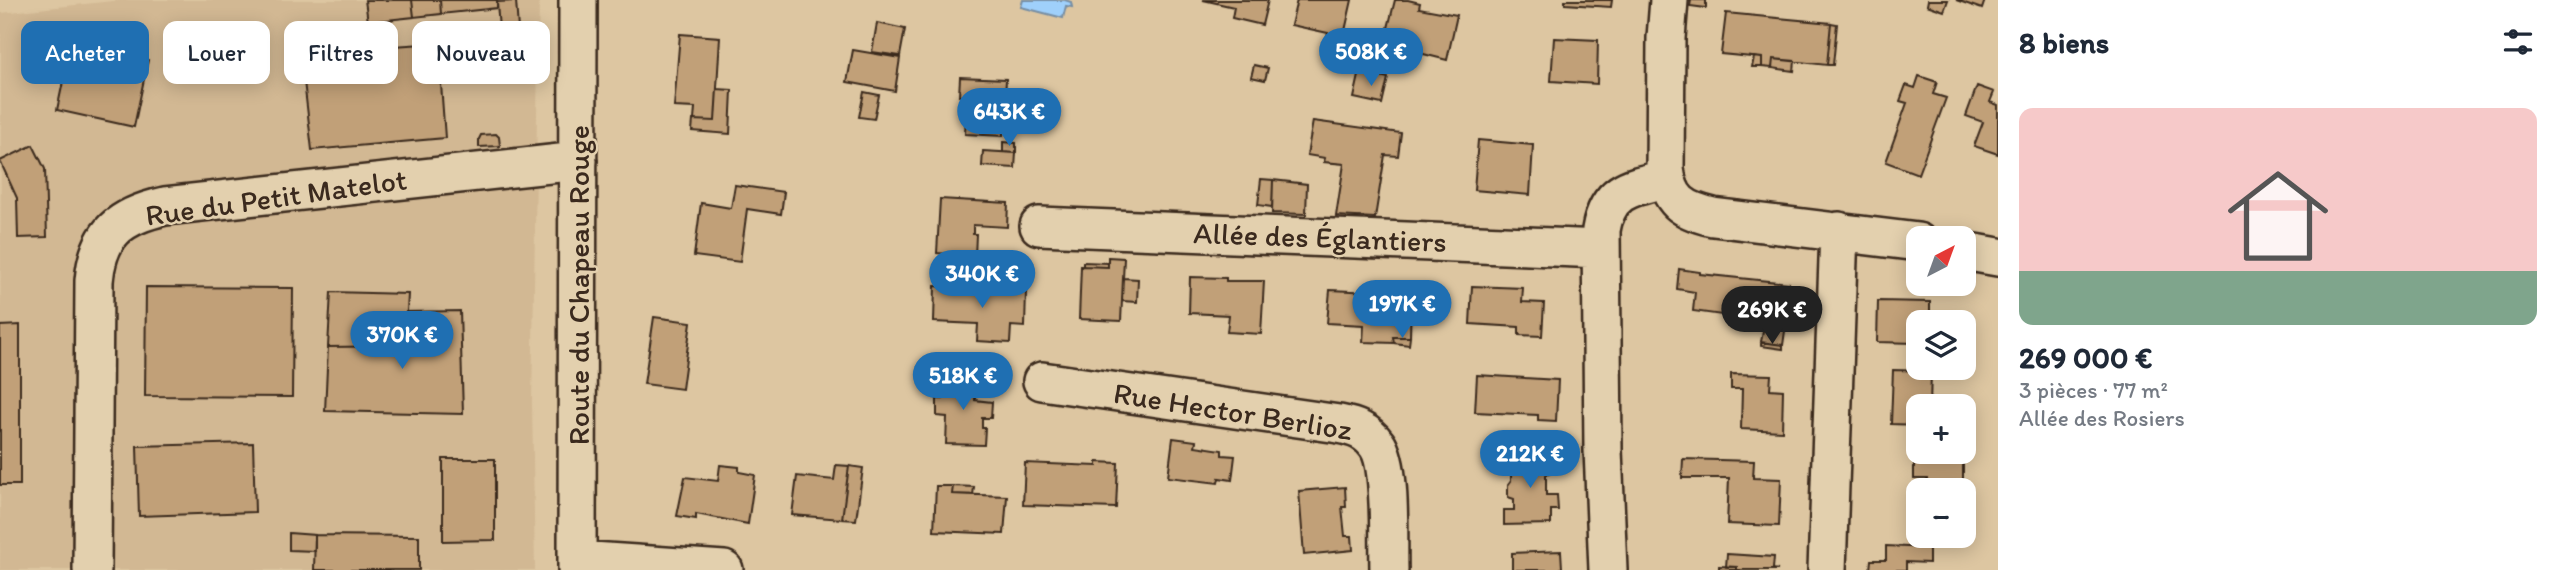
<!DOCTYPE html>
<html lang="fr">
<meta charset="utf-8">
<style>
:root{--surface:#fff;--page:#f6f6f7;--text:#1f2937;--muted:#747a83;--accent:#1f6fb2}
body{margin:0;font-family:Itim,sans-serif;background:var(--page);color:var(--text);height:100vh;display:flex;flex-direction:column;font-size:26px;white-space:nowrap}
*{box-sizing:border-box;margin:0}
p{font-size:23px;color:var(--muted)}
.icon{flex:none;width:38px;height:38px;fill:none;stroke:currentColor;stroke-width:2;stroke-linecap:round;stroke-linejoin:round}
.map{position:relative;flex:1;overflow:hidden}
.details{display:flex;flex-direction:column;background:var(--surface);width:560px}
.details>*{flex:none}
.hud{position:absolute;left:21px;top:21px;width:665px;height:63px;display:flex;gap:14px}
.needle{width:46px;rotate:41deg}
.tools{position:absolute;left:1906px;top:226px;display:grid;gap:14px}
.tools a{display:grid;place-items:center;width:70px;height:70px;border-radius:14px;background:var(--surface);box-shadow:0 4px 18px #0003;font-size:35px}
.price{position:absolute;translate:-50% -60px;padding:0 16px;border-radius:24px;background:var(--accent);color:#fff;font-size:23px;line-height:46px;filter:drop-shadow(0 2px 4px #0008)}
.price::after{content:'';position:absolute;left:50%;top:42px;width:21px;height:16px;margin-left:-10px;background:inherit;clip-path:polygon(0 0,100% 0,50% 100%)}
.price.on{background:#222;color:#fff}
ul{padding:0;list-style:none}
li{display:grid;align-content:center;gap:14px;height:371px;padding:0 21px}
li span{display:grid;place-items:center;height:217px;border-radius:14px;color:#555}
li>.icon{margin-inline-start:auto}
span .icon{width:126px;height:126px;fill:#fffc;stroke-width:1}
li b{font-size:30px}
h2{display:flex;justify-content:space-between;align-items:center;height:84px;padding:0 21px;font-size:30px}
.tag{padding:0 24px;border-radius:14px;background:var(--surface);box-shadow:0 4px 18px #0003;font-size:24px;line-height:63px}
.tag.on{background:var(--accent);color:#fff}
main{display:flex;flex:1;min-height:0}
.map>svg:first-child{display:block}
.built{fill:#d2b893}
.water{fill:#9fd0fb;stroke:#778ea3;stroke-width:2}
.building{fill:#c1a078;stroke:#3b2a1e;stroke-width:2}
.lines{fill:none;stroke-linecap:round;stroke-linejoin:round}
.minor-casing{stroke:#3b2a1e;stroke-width:42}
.minor{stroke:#e3d0ae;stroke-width:37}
.labels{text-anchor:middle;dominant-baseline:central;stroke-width:5;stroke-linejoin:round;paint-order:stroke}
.street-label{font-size:30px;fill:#3b2a1e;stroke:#e3d0ae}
</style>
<main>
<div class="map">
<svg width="1998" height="570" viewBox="0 0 1998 570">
<rect width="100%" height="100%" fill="#ddc6a1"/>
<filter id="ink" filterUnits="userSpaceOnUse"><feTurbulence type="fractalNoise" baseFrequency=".0143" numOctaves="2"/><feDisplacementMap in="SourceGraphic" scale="14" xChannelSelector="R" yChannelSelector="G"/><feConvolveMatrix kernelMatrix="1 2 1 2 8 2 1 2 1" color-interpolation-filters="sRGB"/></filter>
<g filter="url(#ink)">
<path class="built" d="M122 0H539L532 402 535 570H0L1 13Z"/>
<path class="water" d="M1023 0H1065L1071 2 1072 7 1066 6 1063 18 1021 7Z"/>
<path class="building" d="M365 0H412L414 17 368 22Z
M412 0H440L441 14 414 17Z
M440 0H497V8L441 14Z
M1203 0H1268L1262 25 1232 18 1234 7Z
M1297 0H1352L1342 44 1326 40 1328 33 1291 25Z
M1395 0H1408L1420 3 1419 8 1457 15 1447 60 1384 44Z
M1565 0H1612L1611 7 1565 4Z
M1691 0H1706V8L1690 6Z
M1928 0H1948L1944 11 1927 5Z
M1956 0H1985L1982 9Z
M516 1 518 29 499 30 497 2Z
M1726 13 1831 23 1827 65 1773 59 1772 68 1762 67V58L1721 54Z
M877 23 905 29 900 56 872 52Z
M1831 23 1837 24 1833 65H1827Z
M680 34 720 37 715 121 694 120 695 108 674 107Z
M1554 38 1598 40 1597 84 1551 81Z
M438 43 445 138 312 150 301 55 348 49Z
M71 44 148 60 134 127 57 110Z
M853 50 900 58 895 91 847 82Z
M1754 57 1762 58V67H1752Z
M1773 59 1795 61 1794 71 1772 68Z
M1254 65 1268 68 1265 80 1251 77Z
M1360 71 1388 78 1382 104 1354 98Z
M1919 76 1937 82 1933 94 1946 98 1918 174 1886 162 1907 103 1900 101 1906 85 1915 88Z
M960 77 1006 79 1003 136 965 134 967 97 959 96Z
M1977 86 1994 92 1990 102 1998 105V154L1974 146 1983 122 1966 116Z
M717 89 732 90 730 134 692 131 693 120 715 121Z
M864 92 879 95 874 119 859 117Z
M1313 121 1401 133 1398 156 1385 155 1375 218 1336 216 1344 164 1324 162 1325 158 1307 155Z
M496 134 499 137 500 146 479 147V139L481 135Z
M1478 140 1533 145 1530 195 1474 190Z
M1003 142 1016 143V153L1003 152Z
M33 145 45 169 47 237 18 238 17 198 0 161Z
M983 151 1016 153 1015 168 982 166Z
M1261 179 1273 180 1272 207 1258 205Z
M1273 180 1307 184 1306 214 1272 213Z
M735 185 784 192 781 214 747 209 740 262 694 256 701 203 731 208Z
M940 199 1008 203 1007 227 973 225V234H976L975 257 937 253Z
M1108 257 1124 258 1121 321 1079 319 1081 266 1108 267Z
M1083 262 1108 263V267L1083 266Z
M1679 269 1700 272V274L1789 283 1783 323 1786 324 1783 345 1761 342 1765 321 1693 311 1695 292 1677 289Z
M1190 277 1226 278V281H1264L1261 334 1227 332 1229 315 1189 313Z
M1123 278 1138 279 1137 302 1122 301Z
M935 286 1026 291 1025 327 1011 326 1010 343 977 341 978 324 934 322Z
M1472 286 1523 288 1522 302 1544 303 1542 336 1519 335V327L1470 324Z
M146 287 293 288 292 397 145 396Z
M1330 290 1395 293 1394 300 1411 301 1410 337H1393L1394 343 1363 342 1364 325 1327 323Z
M331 292 408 294 405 346 328 347Z
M1878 301 1930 302V322H1918L1916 343 1877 342Z
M460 311 463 414 325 411 328 347 405 346 406 312Z
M654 317 691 322 682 389 644 384Z
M20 325V485H0V326Z
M1393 337H1410L1409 345 1394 343Z
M1761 342 1783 345V349L1761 346Z
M1893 370 1931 371 1930 406H1918V425L1891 424Z
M1731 374 1771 375 1770 389 1783 390 1782 431 1741 429 1742 389H1731Z
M1477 375 1558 380 1556 421 1538 420V415L1475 412Z
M938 379 976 380 975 400 992 402 991 418H982V428H985L984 445 946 444 947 417 937 416V399H943L944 394H938Z
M1173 438 1196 441 1195 446 1222 450V455L1235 456 1232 480 1219 478 1218 483 1168 477Z
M253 443 255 512 139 516 137 446Z
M1552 452 1553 472 1546 475V495H1557L1558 510H1551V524L1504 525V510H1514V499L1508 497V485L1511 481V453Z
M1914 452 1963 453V490H1927V479H1914Z
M443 459H495V540L443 541Z
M1683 459 1754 461 1753 478 1781 479 1779 526 1727 524 1729 478H1682Z
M1097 462 1118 463 1116 508 1023 505 1025 463 1097 466Z
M720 465 739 467V472L755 475 748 524 696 514V519L677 516 685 477 718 481Z
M836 465 849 466 842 519 792 515 797 476 834 480Z
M849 466 863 468 856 520 842 519Z
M936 486H953L952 494 1007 496 1004 534 934 531Z
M953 486 974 487 973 495 952 494Z
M1345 487 1346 507H1342L1345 536H1352L1353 550 1304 555 1299 491Z
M289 533 315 535V551L289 550Z
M315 535 419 536V570H314Z
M1886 546 1929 548V563L1906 562V570H1870L1871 560H1886Z
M1561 551 1562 568 1558 570H1512V553Z
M1727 554 1774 557 1773 569 1778 570H1737V567H1726Z
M1719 566 1737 567V570H1719Z"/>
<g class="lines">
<defs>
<path id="minor" d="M1669 0 1666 38 1665 169C1669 201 1682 210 1713 217L1918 242
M1039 226 1601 249
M1964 251 1998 257
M1042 381 1339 424C1355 427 1367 431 1377 445 1392 466 1388 541 1389 570
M577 560 724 570
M92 570 94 281C98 233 120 216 165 206L578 161
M577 570 578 0
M1608 570 1603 450 1601 230C1608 189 1631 187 1666 179
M1827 570 1839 231"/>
</defs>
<use href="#minor" class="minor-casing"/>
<use href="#minor" class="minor"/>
</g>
</g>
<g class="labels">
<g class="street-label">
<text transform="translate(276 197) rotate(-8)">Rue du Petit Matelot</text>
<text transform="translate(1320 237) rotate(2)">Allée des Églantiers</text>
<text transform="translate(578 285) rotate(-90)">Route du Chapeau Rouge</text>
<text transform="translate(1233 411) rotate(9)">Rue Hector Berlioz</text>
</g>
</g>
</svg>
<div class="tools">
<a><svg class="needle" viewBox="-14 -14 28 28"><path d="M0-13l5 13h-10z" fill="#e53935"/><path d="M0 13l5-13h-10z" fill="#747a83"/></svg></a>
<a><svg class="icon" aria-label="layers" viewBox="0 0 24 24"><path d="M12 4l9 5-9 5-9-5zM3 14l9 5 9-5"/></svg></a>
<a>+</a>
<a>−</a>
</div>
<b class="price" style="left:1371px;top:88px">508K €</b>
<b class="price" style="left:1009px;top:148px">643K €</b>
<b class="price" style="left:982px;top:310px">340K €</b>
<b class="price" style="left:1402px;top:340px">197K €</b>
<b class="price on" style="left:1772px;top:346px">269K €</b>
<b class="price" style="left:402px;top:371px">370K €</b>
<b class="price" style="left:963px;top:412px">518K €</b>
<b class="price" style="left:1530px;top:490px">212K €</b>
<div class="hud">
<a class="tag on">Acheter</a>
<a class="tag">Louer</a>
<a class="tag">Filtres</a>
<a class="tag">Nouveau</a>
</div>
</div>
<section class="details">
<h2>8 biens<svg class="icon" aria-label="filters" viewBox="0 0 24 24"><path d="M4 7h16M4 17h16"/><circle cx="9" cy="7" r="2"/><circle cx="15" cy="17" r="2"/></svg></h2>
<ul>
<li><span style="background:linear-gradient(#f6c9c9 75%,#7fa58c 0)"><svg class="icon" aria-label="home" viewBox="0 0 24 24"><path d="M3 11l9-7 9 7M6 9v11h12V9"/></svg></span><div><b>269 000 €</b><p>3 pièces · 77 m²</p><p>Allée des Rosiers</p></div></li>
</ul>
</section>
</main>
